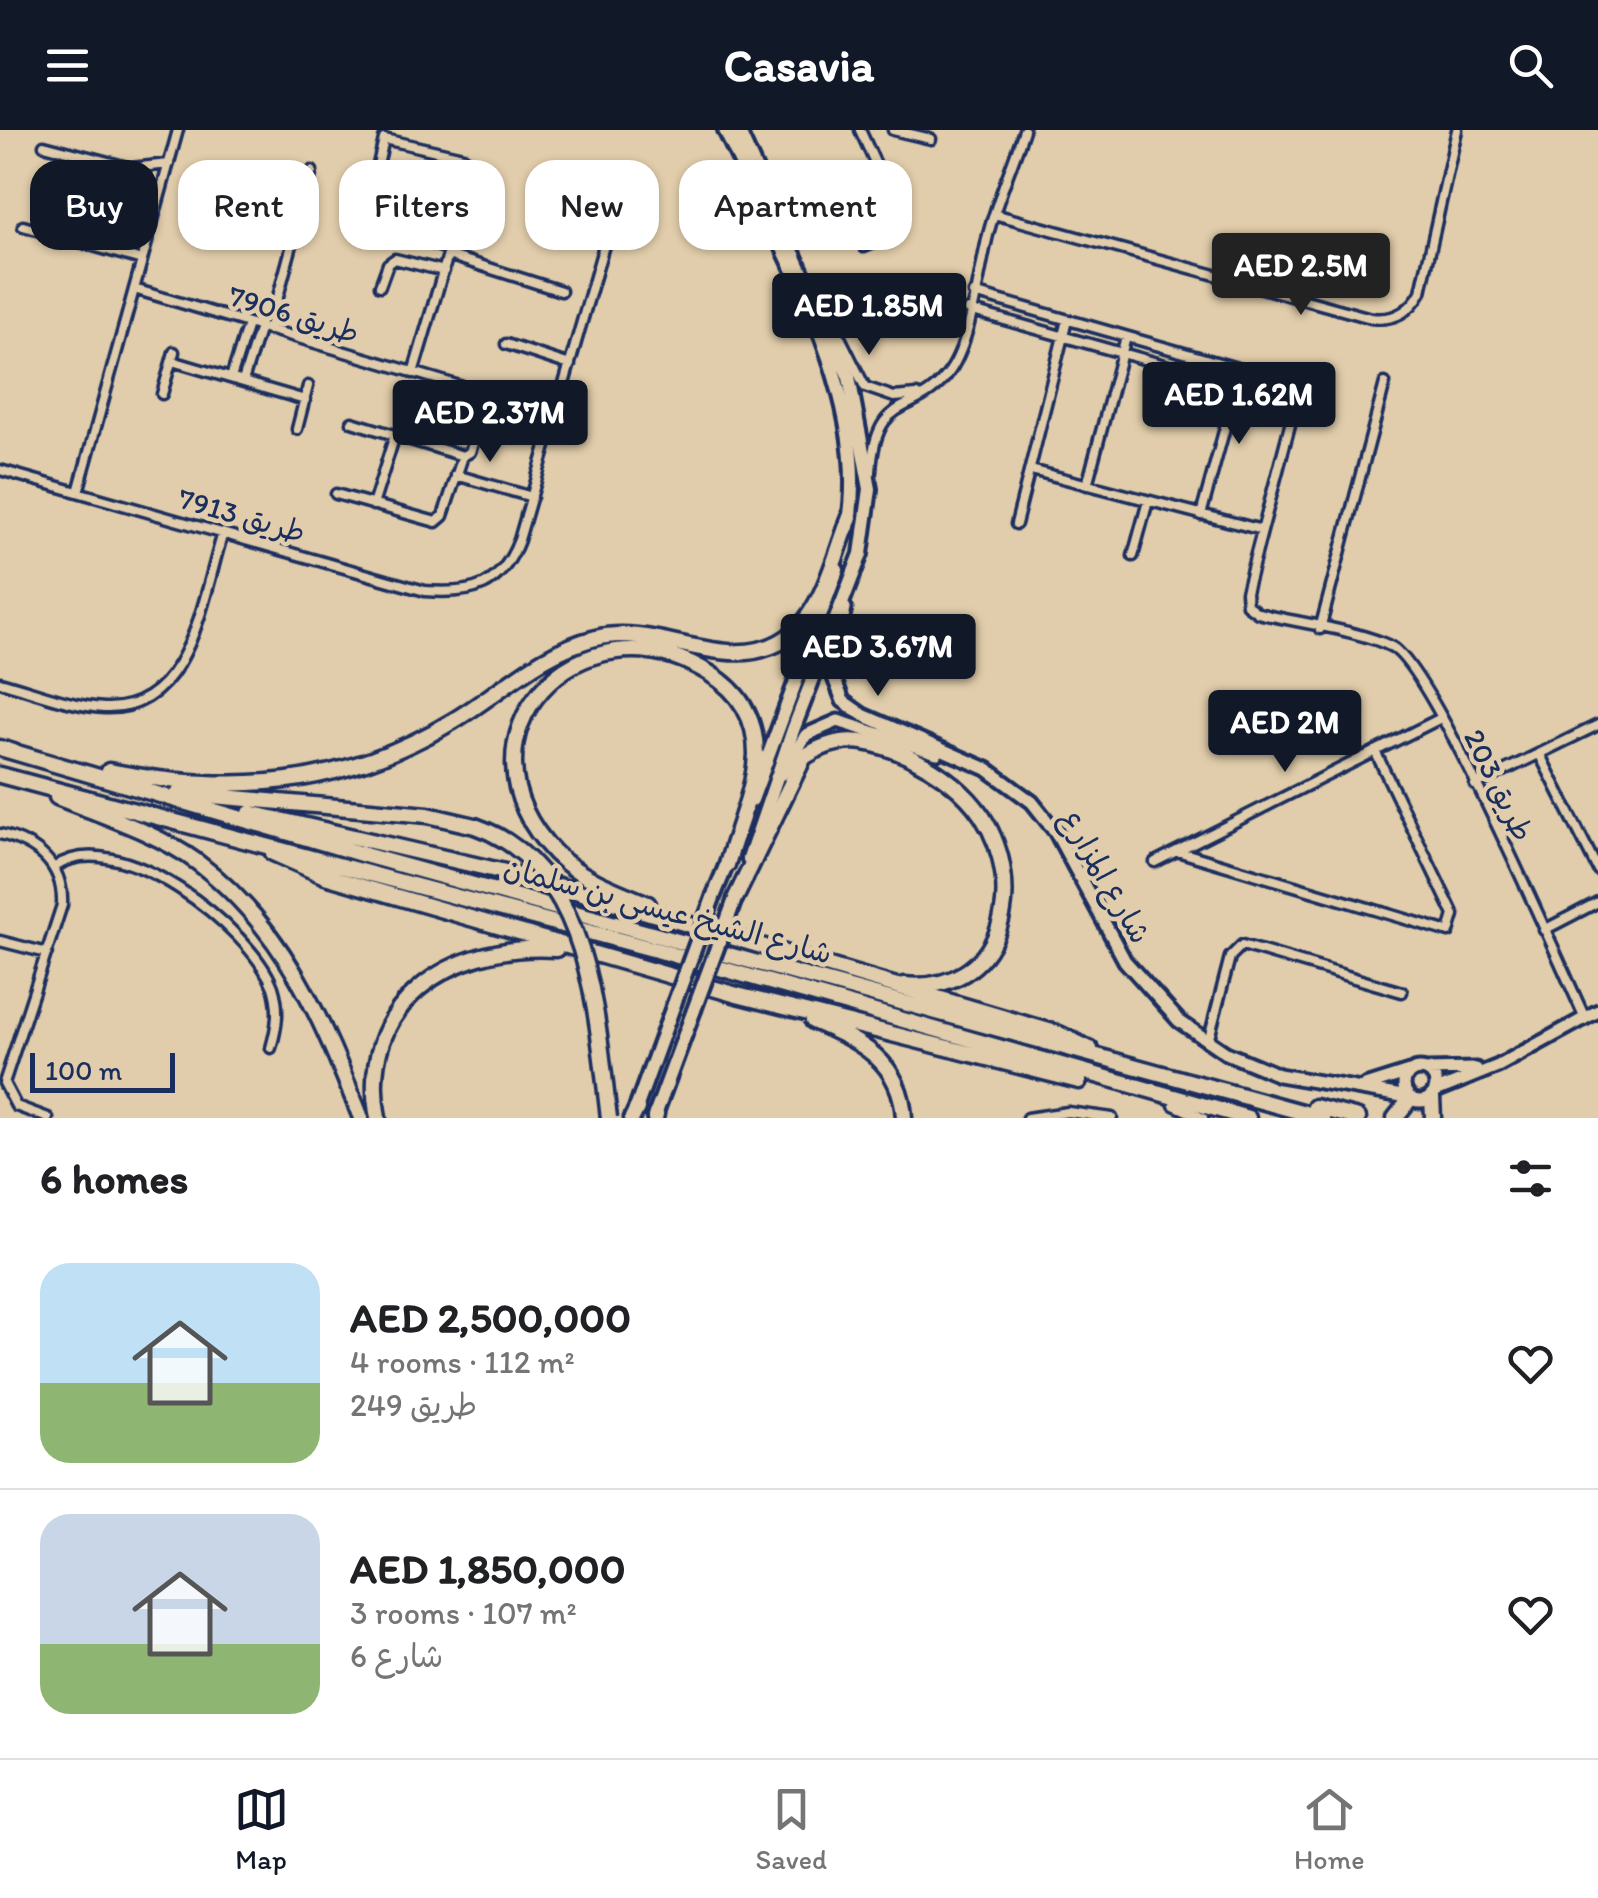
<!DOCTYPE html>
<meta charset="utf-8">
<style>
:root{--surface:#fff;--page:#f2f2f2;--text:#202124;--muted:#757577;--line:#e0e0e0;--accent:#111827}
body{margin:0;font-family:Itim,"Playpen Sans Arabic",sans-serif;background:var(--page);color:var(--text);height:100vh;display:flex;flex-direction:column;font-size:38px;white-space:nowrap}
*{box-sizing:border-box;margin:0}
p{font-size:32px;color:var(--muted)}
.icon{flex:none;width:55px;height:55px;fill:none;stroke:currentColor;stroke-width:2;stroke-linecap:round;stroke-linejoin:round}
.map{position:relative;height:988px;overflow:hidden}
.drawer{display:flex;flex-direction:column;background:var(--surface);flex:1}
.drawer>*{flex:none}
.guide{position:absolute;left:30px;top:30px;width:1000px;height:90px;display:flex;gap:20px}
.scale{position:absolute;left:30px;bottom:25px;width:145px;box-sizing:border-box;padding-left:10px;border:5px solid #1b2f5e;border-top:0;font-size:28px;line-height:35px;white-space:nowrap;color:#1b2f5e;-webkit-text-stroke:8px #e1cdab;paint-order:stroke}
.price{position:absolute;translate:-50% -85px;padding:0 22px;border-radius:10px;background:var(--accent);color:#fff;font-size:32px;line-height:65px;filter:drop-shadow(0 2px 5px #0008)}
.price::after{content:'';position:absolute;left:50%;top:60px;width:30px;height:22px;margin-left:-15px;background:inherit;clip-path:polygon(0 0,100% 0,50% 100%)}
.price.on{background:#222;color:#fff}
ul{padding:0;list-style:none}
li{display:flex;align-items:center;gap:30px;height:250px;padding:0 40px}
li+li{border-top:2px solid var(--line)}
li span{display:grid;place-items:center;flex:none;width:280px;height:200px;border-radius:30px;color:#555}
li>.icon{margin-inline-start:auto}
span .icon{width:120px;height:120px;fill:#fffc;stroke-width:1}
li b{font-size:42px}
h2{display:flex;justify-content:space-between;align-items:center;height:120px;padding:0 40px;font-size:42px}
.tag{padding:0 35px;border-radius:30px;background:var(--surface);box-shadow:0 2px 8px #0004;font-size:35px;line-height:90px}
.tag.on{background:var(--accent);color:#fff}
header{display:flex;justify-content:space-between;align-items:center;height:130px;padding:0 40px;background:var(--accent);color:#fff;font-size:45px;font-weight:800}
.dock{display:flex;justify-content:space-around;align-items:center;height:140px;border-top:2px solid var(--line);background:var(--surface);font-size:28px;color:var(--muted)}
.dock a{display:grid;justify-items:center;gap:5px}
.dock .on{color:var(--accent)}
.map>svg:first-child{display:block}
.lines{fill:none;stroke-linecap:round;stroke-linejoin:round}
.street-casing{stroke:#1b2f5e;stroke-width:15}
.secondary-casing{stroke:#1b2f5e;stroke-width:19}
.primary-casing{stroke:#1b2f5e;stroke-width:20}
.highway-casing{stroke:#1b2f5e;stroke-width:21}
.street{stroke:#e1cdab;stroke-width:8}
.secondary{stroke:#e1cdab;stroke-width:11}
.primary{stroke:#e1cdab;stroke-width:12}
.highway{stroke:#e1cdab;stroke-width:14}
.primary-bridge-casing{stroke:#1b2f5e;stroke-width:20;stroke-linecap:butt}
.highway-bridge-casing{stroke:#1b2f5e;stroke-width:21;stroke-linecap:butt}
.primary-bridge{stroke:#e1cdab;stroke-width:12}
.highway-bridge{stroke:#e1cdab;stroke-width:14}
.labels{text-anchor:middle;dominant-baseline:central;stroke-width:9;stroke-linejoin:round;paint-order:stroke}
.street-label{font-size:30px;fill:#1b2f5e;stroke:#e1cdab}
</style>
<header><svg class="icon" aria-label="menu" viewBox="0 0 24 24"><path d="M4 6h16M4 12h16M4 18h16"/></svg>Casavia<svg class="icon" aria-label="search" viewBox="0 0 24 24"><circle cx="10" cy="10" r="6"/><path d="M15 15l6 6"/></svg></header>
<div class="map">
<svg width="1598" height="988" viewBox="0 0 1598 988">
<rect width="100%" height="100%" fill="#e1cdab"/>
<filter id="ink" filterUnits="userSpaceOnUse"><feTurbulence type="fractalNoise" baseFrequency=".01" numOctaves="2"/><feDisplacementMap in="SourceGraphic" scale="20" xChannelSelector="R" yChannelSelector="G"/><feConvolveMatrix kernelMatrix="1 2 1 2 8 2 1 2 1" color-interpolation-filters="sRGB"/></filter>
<g filter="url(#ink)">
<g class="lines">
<defs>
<path id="street" d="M860 0 901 89 891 106 864 117
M893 0 931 9
M44 15 131 38 169 34
M994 84 1371 188C1393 191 1410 182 1421 162L1457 0
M23 96 142 130
M448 125 561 161
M380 156 388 134 395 129 444 141
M134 159 557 285
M969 180 1296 272 1299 262 1293 254 974 163
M829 196 840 207 865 257 894 267 917 265
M269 200 312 41
M506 214 570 235
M172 231 305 270
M413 243 474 37 463 27 384 9 365 91 450 120
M231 248 248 194
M243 251 260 197
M162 264 174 222
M1296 272 1246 462 1247 475 1258 483C1294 492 1363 501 1392 517 1433 540 1557 827 1585 888
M352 292 463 326 470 322 480 294
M297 299 308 256
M0 340 425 461C474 465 501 457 519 410L626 39
M1031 340 1262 400
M871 342C876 258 916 290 950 241 972 209 979 140 989 101 998 67 1013 34 1024 0
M456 345 532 367
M1087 355 1126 207
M78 362 178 0
M336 364 436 392 443 386 463 326
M373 375 395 305
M1201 385 1241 239
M1016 394 1067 190
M1133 426 1148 371
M1320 499 1385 253
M0 552C33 561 70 576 104 578 191 582 203 465 223 403
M1540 625 1598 740
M1475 655 1598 595
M0 704C37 713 64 735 62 775L4 953 16 976 48 988
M1177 721 1449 802 1454 785 1375 621
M1155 732 1441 588
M55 737C117 693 251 798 273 857 280 879 277 897 271 918
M1544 800 1598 772
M0 811 47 823
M1208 912 1230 827 1242 815 1402 862
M1174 975 1203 988
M1027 988 1068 982 1112 988"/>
<path id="secondary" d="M845 478 831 540 843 571 863 585 987 639 1032 672 1055 701 1125 831 1179 891 1226 923 1279 945 1408 967
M782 644 806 605 838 591 937 623
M1404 955a16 16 0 1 1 32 0a16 16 0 1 1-32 0Z
M1427 940 1476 939
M1365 956 1409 942
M1436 961 1498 936 1598 881"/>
<path id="primary" d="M725 0C779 116 873 266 848 397
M738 0 849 247 870 359 861 424 793 600 749 729
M752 670 837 440
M714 765 730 726
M634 984 674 874
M654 988 694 880"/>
<path id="highway" d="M0 618 368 726 1323 988
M109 641C233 665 343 658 453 591 502 562 539 522 596 508 659 492 731 548 788 507 823 482 835 425 850 387
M0 645 660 821 1248 988
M178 663 428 685 475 696
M57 667C103 686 156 702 197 732 285 798 322 890 361 988
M250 683 535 749 1059 904 1090 919
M273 723 325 746 737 865 1079 951
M735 769 804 627C840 604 867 609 905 625 935 639 963 658 982 686 1028 757 1004 865 904 855
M648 774C616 761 580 748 555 723 444 608 580 463 709 543 739 561 756 587 756 624 755 659 736 701 727 735
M813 891C860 911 901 931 904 988
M1432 967 1433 988
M1315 977 1358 988
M378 988C356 873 452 812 556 819
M632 988 637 978
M655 988 656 984
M1395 988 1410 969"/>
</defs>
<use href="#street" class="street-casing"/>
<use href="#secondary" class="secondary-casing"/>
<use href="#primary" class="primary-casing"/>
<use href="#highway" class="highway-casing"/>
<use href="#street" class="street"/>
<use href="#secondary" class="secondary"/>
<use href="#primary" class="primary"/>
<use href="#highway" class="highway"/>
<defs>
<path id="primary-bridge" d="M674 874 714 765
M694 880 735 769"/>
<path id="highway-bridge" d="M475 696C591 737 596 884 609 988"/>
</defs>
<use href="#primary-bridge" class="primary-bridge-casing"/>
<use href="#highway-bridge" class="highway-bridge-casing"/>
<use href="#primary-bridge" class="primary-bridge"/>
<use href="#highway-bridge" class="highway-bridge"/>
</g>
</g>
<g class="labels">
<g class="street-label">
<text transform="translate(294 184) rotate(17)">طريق 7906</text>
<text transform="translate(242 385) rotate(16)">طريق 7913</text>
<text transform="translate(1499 655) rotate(64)">طريق 203</text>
<text transform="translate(1106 746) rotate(60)">شارع المزارع</text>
<text transform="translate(668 780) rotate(15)">شارع الشيخ عيسى بن سلمان</text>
</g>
</g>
</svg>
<div class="scale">100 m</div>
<b class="price on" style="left:1301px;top:188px">AED 2.5M</b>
<b class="price" style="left:869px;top:228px">AED 1.85M</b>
<b class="price" style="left:1239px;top:317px">AED 1.62M</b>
<b class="price" style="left:490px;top:335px">AED 2.37M</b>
<b class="price" style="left:878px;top:569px">AED 3.67M</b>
<b class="price" style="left:1285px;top:645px">AED 2M</b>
<div class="guide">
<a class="tag on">Buy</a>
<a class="tag">Rent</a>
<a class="tag">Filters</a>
<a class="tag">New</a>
<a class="tag">Apartment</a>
</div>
</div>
<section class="drawer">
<h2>6 homes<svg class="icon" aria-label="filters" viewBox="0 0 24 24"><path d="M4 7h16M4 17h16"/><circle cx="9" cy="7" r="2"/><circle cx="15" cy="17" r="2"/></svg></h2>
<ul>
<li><span style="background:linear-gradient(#bfe0f5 60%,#8fb573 0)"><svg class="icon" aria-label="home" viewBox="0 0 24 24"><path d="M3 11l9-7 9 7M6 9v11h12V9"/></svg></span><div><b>AED 2,500,000</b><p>4 rooms · 112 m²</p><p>طريق 249</p></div><svg class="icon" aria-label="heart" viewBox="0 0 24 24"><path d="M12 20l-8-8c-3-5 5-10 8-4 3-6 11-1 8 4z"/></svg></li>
<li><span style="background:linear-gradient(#c9d6e8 65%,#8fb573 0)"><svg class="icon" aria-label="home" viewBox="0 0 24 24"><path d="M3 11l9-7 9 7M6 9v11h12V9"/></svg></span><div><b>AED 1,850,000</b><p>3 rooms · 107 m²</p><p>شارع 6</p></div><svg class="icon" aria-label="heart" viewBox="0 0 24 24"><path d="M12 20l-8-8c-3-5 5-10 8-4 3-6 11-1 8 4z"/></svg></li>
</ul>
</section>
<nav class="dock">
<a class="on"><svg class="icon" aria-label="map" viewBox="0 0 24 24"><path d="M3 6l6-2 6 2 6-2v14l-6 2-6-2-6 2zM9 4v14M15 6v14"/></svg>Map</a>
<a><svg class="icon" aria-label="saved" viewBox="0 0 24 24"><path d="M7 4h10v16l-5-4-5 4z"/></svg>Saved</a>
<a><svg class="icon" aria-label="home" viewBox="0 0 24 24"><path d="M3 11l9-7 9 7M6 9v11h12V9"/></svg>Home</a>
</nav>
